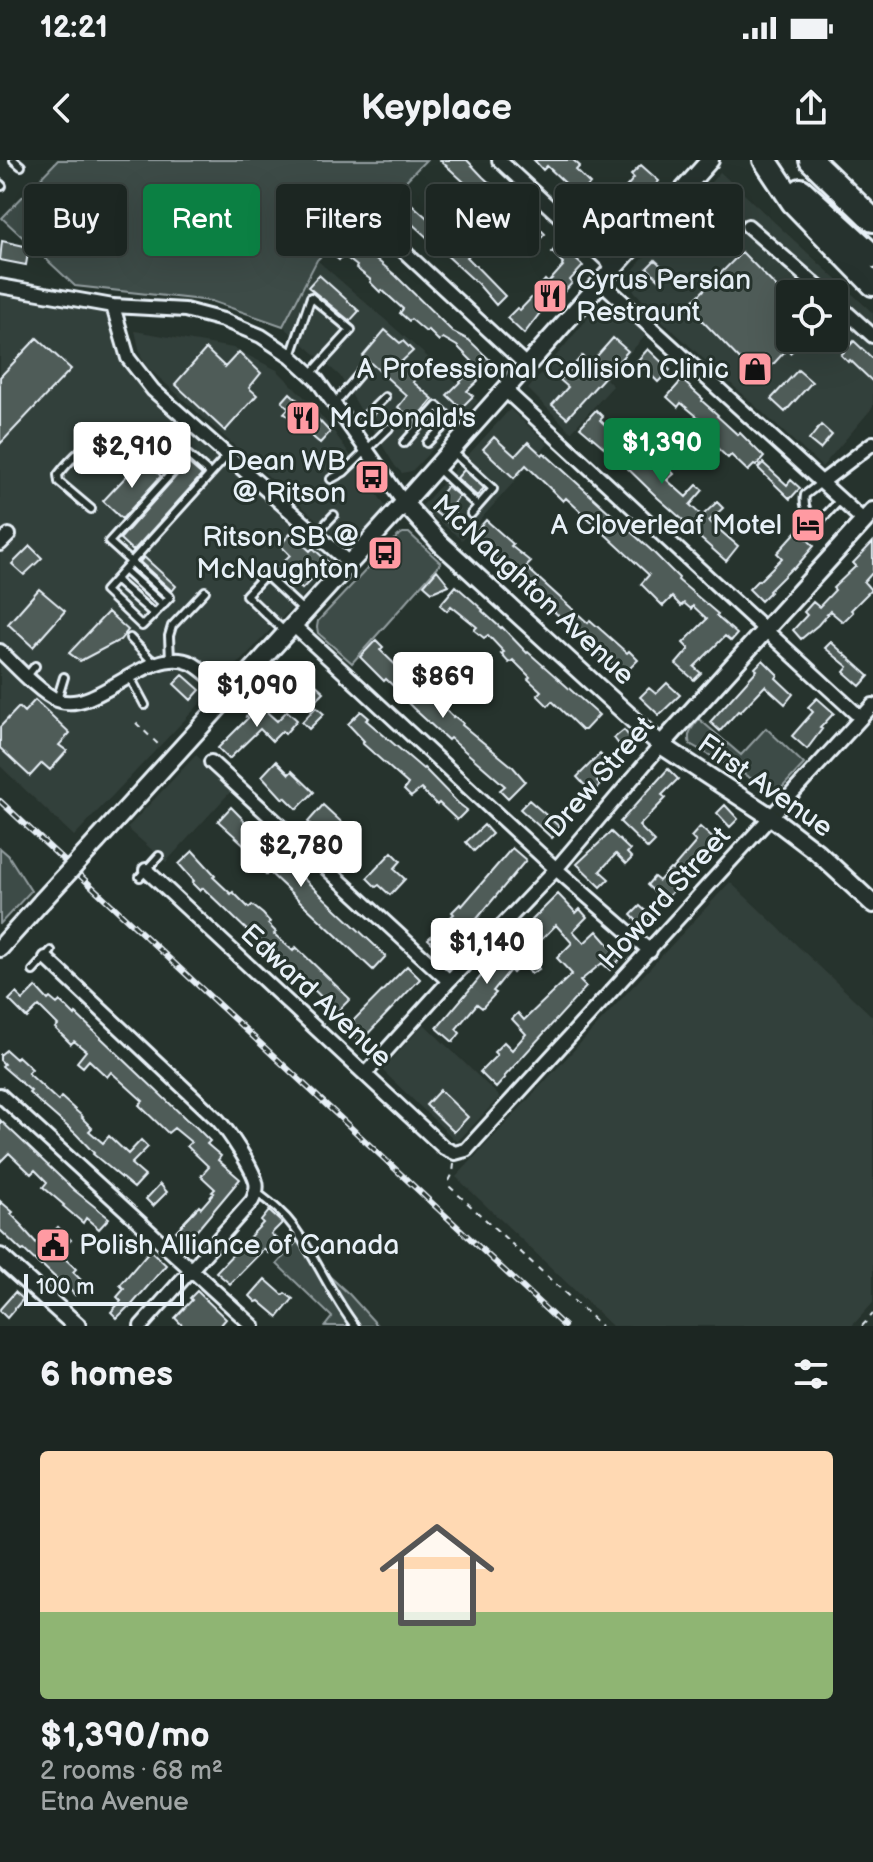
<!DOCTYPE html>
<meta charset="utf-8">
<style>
:root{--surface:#1c2622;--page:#252e2a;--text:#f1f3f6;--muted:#a0a5a5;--line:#3a4340;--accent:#0b8043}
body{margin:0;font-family:"Balsamiq Sans",sans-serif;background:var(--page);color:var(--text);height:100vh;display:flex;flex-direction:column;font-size:30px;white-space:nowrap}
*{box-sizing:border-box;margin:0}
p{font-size:26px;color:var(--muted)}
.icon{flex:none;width:44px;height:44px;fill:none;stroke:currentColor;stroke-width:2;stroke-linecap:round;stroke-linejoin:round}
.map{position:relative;height:1166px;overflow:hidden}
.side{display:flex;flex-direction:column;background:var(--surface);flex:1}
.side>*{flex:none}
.top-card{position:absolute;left:24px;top:24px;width:826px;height:72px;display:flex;gap:16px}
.controls{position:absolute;left:776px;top:120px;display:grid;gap:16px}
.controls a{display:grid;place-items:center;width:72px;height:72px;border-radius:8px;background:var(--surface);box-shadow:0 8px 32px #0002,0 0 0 2px var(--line);font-size:40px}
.scale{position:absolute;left:24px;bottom:20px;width:160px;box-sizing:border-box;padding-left:8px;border:4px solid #e8f1f8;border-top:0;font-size:22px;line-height:28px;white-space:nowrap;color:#e8f1f8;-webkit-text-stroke:6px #26332d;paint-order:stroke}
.price{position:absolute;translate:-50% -68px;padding:0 18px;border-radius:8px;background:#fff;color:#222;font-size:26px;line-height:52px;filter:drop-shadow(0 2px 4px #0008)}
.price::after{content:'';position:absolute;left:50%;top:48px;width:24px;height:18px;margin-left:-12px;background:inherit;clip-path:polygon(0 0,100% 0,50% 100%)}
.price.selected{background:var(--accent);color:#fff}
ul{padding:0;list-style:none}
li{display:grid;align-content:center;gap:16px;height:424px;padding:0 40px}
li span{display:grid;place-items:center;height:248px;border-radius:8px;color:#555}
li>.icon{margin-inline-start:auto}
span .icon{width:144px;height:144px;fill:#fffc;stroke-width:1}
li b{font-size:34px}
h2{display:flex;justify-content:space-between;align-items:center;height:96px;padding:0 40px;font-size:34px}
.pill{padding:0 28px;border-radius:8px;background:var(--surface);box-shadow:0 8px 32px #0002,0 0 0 2px var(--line);font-size:28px;line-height:72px}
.pill.selected{background:var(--accent);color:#fff}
.status{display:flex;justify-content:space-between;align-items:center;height:56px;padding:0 40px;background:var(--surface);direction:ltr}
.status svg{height:22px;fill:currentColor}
header{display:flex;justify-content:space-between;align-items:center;height:104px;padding:0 40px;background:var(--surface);font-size:36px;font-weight:800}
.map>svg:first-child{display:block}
.built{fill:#333f3a;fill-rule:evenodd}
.green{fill:#3e4b47;stroke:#939ea0;stroke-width:2}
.building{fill:#505c59;stroke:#e8f1f8;stroke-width:2}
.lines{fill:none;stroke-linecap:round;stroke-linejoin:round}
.lane-casing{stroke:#e8f1f8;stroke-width:12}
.street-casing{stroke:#e8f1f8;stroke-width:18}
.secondary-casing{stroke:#e8f1f8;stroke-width:22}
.highway-casing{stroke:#e8f1f8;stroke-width:28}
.path{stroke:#e8f1f8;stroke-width:2;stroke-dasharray:6 6;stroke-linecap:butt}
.lane{stroke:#26332d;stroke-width:6}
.street{stroke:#26332d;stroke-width:12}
.secondary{stroke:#26332d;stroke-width:16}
.highway{stroke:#26332d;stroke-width:22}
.rail-casing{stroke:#e8f1f8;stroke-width:6}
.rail{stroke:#26332d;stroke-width:3;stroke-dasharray:9;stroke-linecap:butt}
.secondary-bridge-casing{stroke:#e8f1f8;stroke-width:22;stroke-linecap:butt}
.secondary-bridge{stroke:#26332d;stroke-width:16}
.labels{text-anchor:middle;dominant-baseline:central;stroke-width:6;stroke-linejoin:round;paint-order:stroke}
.poi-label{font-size:28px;fill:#e8f1f8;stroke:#26332d;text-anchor:end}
.street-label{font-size:28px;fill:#e8f1f8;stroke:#26332d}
</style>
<div class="status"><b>12:21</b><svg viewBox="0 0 49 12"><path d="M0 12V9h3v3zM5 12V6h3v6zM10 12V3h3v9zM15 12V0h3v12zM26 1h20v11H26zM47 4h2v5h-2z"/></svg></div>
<header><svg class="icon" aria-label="back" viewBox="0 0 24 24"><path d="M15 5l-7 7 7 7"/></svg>Keyplace<svg class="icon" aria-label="share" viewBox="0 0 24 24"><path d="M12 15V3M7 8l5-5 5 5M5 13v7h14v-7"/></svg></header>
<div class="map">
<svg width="873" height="1166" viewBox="0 0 873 1166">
<rect width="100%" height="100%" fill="#26332d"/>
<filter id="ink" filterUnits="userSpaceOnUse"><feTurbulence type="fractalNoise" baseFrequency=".0125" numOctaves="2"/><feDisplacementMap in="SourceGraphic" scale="16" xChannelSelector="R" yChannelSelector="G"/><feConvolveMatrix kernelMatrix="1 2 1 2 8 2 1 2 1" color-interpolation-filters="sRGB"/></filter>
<g filter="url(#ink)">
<path class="built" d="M720 12 873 153V247L822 307 659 158 624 120ZM790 134H834V178H790Z
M317 100 478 241 412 311 402 313 395 306 340 216 283 166Z
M0 133 110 153 112 173 148 227 335 402 74 676 0 606Z
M599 145H615L647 174 606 219 613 226 571 272 528 229Z
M135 171 233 188 277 210 313 246 335 273 386 347 349 389 147 207 141 197Z
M510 249 548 284 462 380 421 347Z
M196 595 233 629 166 702 127 668Z
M730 722 873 857V1143L852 1166H612L456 1017Z
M424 864 500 937 457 982 382 910Z"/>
<path class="green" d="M58 0H426L386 41 382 37 317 100 283 166 211 141 75 126 2 58Z
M403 373H409L441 403 352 503 318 473 317 467 318 461 398 376Z
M699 559 741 595 766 568 804 604 777 633 690 584C686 573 693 567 699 559Z
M0 688 8 695 31 731 0 764Z
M304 1074 326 1113 349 1134 378 1166H325L332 1157 277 1104Z"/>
<path class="building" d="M440 0H467L483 17 503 35 505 34 545 74 534 85 515 67 511 71 503 65 505 63 462 24 464 22Z
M534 0H573L580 6 576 10 590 24 579 36 547 6 543 10Z
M641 5 659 21 636 46 633 42 616 61 623 67 615 75 593 54 601 46 608 53 625 35 622 32 634 18 631 15Z
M406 39 444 73 448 69 471 93 467 97 505 136 496 145 478 124 397 50Z
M349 74 359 82 358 84 395 115 453 172 469 180 495 205 467 231 473 236 461 248 447 235 468 214 463 209 472 201 457 186 443 178 439 181 428 170 426 172 411 159 409 161 400 153 403 149 382 130 380 132 370 122 371 120 356 108 357 106 343 95 339 100 332 94Z
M2 81 29 87 26 105 0 100Z
M559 84 583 106 570 120 572 123 564 132 562 130 543 149 524 174 507 158 517 148 520 150 538 131 537 129 545 120 548 123 563 106 562 105 563 103 552 92Z
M742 92 790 141V178H806L790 193 787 189 755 224 743 213 748 208 688 146Z
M655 100 669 113 661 121 647 108Z
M319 115 359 151 350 161 308 127Z
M385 170 400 183 403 181 413 191 400 203 417 217 413 222 433 239 415 261 398 247 407 236 363 196Z
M37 178 71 209 0 284V217Z
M613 178 628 191 567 258 552 245 568 227 560 220 582 196 590 204Z
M854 181 873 199V222L850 200 848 202 841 195Z
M206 189 225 207 239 192 261 213 249 228 257 235 225 271 175 224Z
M648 189 670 210 658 222 637 201Z
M798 210 812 222 785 252 771 239Z
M682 220 703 239 702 241 718 255 717 256 738 275 740 273 764 297 756 306 754 305 748 311 731 295 728 298 715 286 711 291 700 281 709 272 696 261 699 258 681 243 678 247 667 237Z
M290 233 303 245 304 243 315 253 314 255 330 272 320 283 284 253 289 248 282 242Z
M596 250 603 257 600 260 612 272 614 269 658 310 664 304 674 314 667 320 686 337 697 325 703 330 690 345 702 356 717 342 723 348 709 361 738 386 726 401 682 362 683 360 658 338 619 300 580 267Z
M821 265 832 275 820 289 809 280Z
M494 277 515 296 528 282 542 295 544 293 652 391 679 418 678 420 718 454 716 456 737 474 731 481 725 476 694 507 701 513 694 520 676 504 689 489 683 483 707 459 693 446 691 449 684 443 681 446 672 437 663 446 641 424 649 415 566 338 563 341 526 305 514 318 483 289Z
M147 302 161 316 122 359 103 341 135 307 139 311Z
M188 303 202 315 133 391 120 379Z
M763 303 787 325 791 320 800 328 790 339 758 308Z
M464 310 484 328 477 336 457 318Z
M447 326 459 336 449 349 458 357 451 365 430 348Z
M486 360 513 384 511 386 531 402 526 407 588 463 590 460 627 493 629 491 638 500 624 514 606 498 605 499 596 492 536 434 506 410 508 408 472 376Z
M798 370 814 386 794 409 792 408 769 431 770 432 761 441 749 429 758 420 759 421 782 398 777 393Z
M291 373 310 391 313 388 328 402 302 429 278 407 290 395 280 385Z
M873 382V412L864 422 871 430 851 450 853 452 843 462 830 451 818 465 801 479 793 470 807 455 804 452 813 442 819 447 835 430 833 428 856 406 853 403Z
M30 386 42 398 24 415 12 404Z
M144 397 176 426 172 431 140 402Z
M437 410 449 425 432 432 424 425Z
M456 426 483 450 482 451 501 468 502 467 527 493 528 492 599 555 585 570H582L552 541 548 546 537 535 541 531 528 519 530 517 513 500 509 503 501 494 504 492 488 475 484 478 474 470 477 467 451 446 447 451 440 445Z
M39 429 65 451 33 487 8 464Z
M108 452 128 470 120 480 80 501 69 493Z
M376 480 383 487 380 490 435 543 436 541 453 557 454 556 463 563 462 565 513 607 525 621 508 638 500 630 505 626 450 578 448 580 413 548 404 539 406 538 386 519 384 521 360 497Z
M831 482 869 516 860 526 844 512 848 507 825 488Z
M763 500 778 515 776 518 793 534 785 544 765 526 740 552 738 551 720 571 710 562 757 510 755 508Z
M293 504 324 532 313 543 283 515Z
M183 515 200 530 191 540 174 524Z
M667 523 680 535 659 555 640 537 649 528 656 534Z
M817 538 834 553 820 568 822 569 807 589 792 576 813 552 808 547Z
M35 540 70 573 59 585 67 591 50 610 42 603 30 616 0 588V567L19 547 24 552Z
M258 544 277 561 287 551 297 560 285 574 282 571 272 581 260 569 229 599 218 588 248 558 246 557Z
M316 547 324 554 309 569 302 562Z
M361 551 369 558 366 560 423 609 424 608 458 643 467 650 457 660 439 643 437 645 421 629 411 637 404 630 408 624 362 583 364 581 348 564Z
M624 570 635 584 625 592 614 578Z
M600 594 612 607 597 622 600 625 592 633 577 617Z
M276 601 289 614 292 611 314 632 297 649 285 637 283 639 262 616Z
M668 609 678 619 662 635 666 638 639 666 655 682 648 689 620 662Z
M529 640 561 668 552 678 520 649Z
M323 645 350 670 338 685 326 676 324 677 308 662Z
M725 645 738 659 730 667 717 653Z
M231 647 279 696 283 692 291 699 287 703 386 796 373 810 269 712 266 715 257 706 258 705 246 692 249 689 218 661Z
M484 665 492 674 474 691 466 682Z
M700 667 717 682 664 741 647 725 654 717 659 721 670 709 672 710 696 682 691 677Z
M611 672 630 690 627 693 632 698 626 704 616 694 600 711 609 719 601 727 577 704Z
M512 688 526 700 476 760 450 784 452 786 443 794 428 779 454 754 452 752 460 744 462 746Z
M193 691 215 715 213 717 231 734 233 732 249 748 252 745 263 754 270 762 268 764 276 772 274 774 293 791 296 787 350 839 337 852 280 797 278 800 261 787 253 779 255 778 203 728 200 731 192 723 194 721 179 704Z
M392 692 401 701 394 709 405 719 390 735 379 725 376 727 367 718Z
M558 734 576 753 580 749 587 757 573 771 584 783 597 771 612 788 614 787 623 796 610 810 602 803 580 821 586 827 504 917 505 918 496 928 480 912 497 895 494 892 504 882 512 890 526 874 512 859 518 853 524 860 572 814 557 798 572 783 556 765 539 782 526 770 533 763 531 761Z
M640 746 651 756 642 766 631 755Z
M518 778 539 809 531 814 523 803 513 813 510 810 493 831 496 833 482 848 477 844 456 869 460 873 453 882 437 868 493 802Z
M407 806 420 819 360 882 346 868Z
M36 827 48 840 50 838 57 844 60 841 75 856 76 854 186 959 196 967 210 981 207 984 221 996 218 1000 240 1019 188 1081 176 1071 199 1046 201 1048 214 1033 212 1032 215 1029 201 1016 209 1007 187 986 191 982 174 968 168 973 139 945 143 941 111 912 107 917 89 900 83 907 77 902 86 891 74 881 71 884 55 868 58 865 39 846 27 858 9 840 16 833 23 840Z
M6 890 16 899 18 896 32 909 28 913 58 941 61 937 83 957 82 958 92 968 89 971 103 983 109 976 128 994 141 980 148 987 131 1004 145 1016 134 1028 93 994 94 993 76 974 29 933 31 931 2 906 4 904 0 900V895Z
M440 930 468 957 454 972 426 945Z
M0 960 74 1030 109 1058 99 1069 86 1058 83 1063 63 1046 64 1045 43 1027 47 1022 35 1010 31 1014 9 993 0 1002Z
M160 1024 167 1032 153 1046 146 1039Z
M0 1041 13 1052 11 1054 23 1066 22 1067 39 1086 58 1067 71 1080 58 1092 76 1109 73 1112 86 1125 75 1135 63 1123 62 1124 42 1105 41 1106 24 1090 22 1091 0 1070Z
M269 1051 282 1063 271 1074 279 1081 268 1093 264 1089 230 1124 216 1112 263 1063 261 1061Z
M150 1090 166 1105 129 1148 128 1147 117 1158 111 1152 121 1141 117 1137 124 1129 120 1125Z
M265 1119 283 1135 285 1133 293 1139 278 1157 259 1141 256 1142 250 1136Z
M197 1131 226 1159 220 1166H183L175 1158 192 1140 190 1138Z
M15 1132 23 1139 7 1158 0 1151V1149Z"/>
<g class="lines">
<defs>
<path id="lane" d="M14 0 21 6
M0 24 2 26
M357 64 373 46
M291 196 311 137 351 170 311 214
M335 243 362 211
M353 268 385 237
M404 283 437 246 451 259 427 283
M453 292 493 329 471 354
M437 308 478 346
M331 319 344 312 389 268
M822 322 805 335C803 346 807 351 813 359L823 358 841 339
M91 349 59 322 58 315C69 301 84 284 101 278 123 271 148 289 170 278 177 275 183 267 188 261
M316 374 334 355
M124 410 163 445
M115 420 154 454 142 466 105 431 227 296
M154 454 170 437 109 382 188 295 210 314
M286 473 246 435 265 415 305 452
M130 478 155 504
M170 500 169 476 172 466 205 431
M27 516 35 506
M130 517 145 545
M57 540 64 517
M140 717 159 696
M33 811 51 791
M256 1032C269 1042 283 1052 293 1066 316 1097 331 1135 355 1166"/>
<path id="street" d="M499 0 614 107
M365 55 526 205
M748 66 826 134
M601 122 864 361
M0 126 113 146 185 150 223 160 261 176 291 196 317 220 404 343
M834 141 873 176
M113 146 128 198 153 230 349 403
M505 230 861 558
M822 322 873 283
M0 384 9 375
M293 465 556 709 650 791
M0 491C15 505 39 532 57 540 96 556 148 484 191 503 205 510 218 525 229 535
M211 602 449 821
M146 710 444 988 455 993 466 990 873 545
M46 798 218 960C229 972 252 1007 256 1022 258 1029 255 1035 252 1041L141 1166
M365 914 449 821 556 709 661 585
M0 935 253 1166"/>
<path id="secondary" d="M404 343 440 383 462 403 661 585 771 657 817 692 873 744
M661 585 873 351
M97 681 404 343 710 0
M0 788 42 741
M0 1097 77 1166"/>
<path id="highway" d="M765 0 793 42 873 124
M811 0 873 60
M801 30 873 96"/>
</defs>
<use href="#lane" class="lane-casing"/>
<use href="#street" class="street-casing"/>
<use href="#secondary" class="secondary-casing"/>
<use href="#highway" class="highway-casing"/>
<path class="path" d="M136 563 161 587
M454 1004 453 1013 448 1023 450 1027 601 1166
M862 1166 873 1154"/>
<use href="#lane" class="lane"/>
<use href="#street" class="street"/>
<use href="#secondary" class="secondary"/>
<use href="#highway" class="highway"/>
<defs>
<path id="rail" d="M0 641 564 1166"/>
</defs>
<use href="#rail" class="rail-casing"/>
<use href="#rail" class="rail"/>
<defs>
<path id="secondary-bridge" d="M42 741 97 681"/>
</defs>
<use href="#secondary-bridge" class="secondary-bridge-casing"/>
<use href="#secondary-bridge" class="secondary-bridge"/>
</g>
</g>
<defs>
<symbol id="restaurant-square" viewBox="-11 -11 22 22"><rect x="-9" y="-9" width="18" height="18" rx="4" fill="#ff9aa2" stroke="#26332d"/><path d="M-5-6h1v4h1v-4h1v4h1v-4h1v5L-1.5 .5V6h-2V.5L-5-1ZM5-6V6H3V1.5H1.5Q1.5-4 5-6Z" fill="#111"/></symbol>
<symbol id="shop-square" viewBox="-11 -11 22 22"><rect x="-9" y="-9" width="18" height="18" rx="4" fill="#ff9aa2" stroke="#26332d"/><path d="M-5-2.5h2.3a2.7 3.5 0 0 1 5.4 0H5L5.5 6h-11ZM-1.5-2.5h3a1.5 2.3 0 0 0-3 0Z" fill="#111"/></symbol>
<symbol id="bus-square" viewBox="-11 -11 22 22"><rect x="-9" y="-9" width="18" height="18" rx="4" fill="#ff9aa2" stroke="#26332d"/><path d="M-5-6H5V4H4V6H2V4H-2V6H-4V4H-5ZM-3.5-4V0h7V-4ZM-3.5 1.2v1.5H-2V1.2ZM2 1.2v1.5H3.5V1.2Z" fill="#111"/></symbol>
<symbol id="hotel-square" viewBox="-11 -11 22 22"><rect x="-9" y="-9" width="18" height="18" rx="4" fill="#ff9aa2" stroke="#26332d"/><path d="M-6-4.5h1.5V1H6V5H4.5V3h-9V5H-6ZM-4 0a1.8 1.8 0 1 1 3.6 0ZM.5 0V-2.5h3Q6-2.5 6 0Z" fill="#111"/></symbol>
<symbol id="civic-square" viewBox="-11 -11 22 22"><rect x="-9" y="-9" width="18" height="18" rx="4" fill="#ff9aa2" stroke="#26332d"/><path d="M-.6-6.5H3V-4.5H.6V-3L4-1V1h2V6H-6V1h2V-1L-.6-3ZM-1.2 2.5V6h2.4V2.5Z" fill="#111"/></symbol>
</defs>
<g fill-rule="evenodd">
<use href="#restaurant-square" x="530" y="116" width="40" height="40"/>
<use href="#shop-square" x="735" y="189" width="40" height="40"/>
<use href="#restaurant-square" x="283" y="238" width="40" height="40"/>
<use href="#bus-square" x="352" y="297" width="40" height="40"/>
<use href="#hotel-square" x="788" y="345" width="40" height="40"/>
<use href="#bus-square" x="365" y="373" width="40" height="40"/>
<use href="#civic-square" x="33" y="1065" width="40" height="40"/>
</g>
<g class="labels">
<g class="poi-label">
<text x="576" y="120" text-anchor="start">Cyrus Persian<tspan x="576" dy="32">Restraunt</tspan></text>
<text x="729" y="209">A Professional Collision Clinic</text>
<text x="329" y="258" text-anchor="start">McDonald's</text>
<text x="346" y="301">Dean WB<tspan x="346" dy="32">@ Ritson</tspan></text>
<text x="782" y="365">A Cloverleaf Motel</text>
<text x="359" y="377">Ritson SB @<tspan x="359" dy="32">McNaughton</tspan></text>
<text x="79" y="1085" text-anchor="start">Polish Alliance of Canada</text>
</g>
<g class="street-label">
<text transform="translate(533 430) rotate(43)">McNaughton Avenue</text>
<text transform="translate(600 617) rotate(-49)">Drew Street</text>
<text transform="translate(765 626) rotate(35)">First Avenue</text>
<text transform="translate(665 738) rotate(-48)">Howard Street</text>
<text transform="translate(316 836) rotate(43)">Edward Avenue</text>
</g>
</g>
</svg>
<div class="controls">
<a><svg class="icon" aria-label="locate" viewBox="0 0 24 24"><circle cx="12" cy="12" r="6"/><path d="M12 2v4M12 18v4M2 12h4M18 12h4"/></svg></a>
</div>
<div class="scale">100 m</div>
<b class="price selected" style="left:662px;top:326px">$1,390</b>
<b class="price" style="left:132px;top:330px">$2,910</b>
<b class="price" style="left:443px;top:560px">$869</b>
<b class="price" style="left:257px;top:569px">$1,090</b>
<b class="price" style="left:301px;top:729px">$2,780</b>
<b class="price" style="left:487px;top:826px">$1,140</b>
<div class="top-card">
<a class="pill">Buy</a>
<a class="pill selected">Rent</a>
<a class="pill">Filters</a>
<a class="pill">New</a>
<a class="pill">Apartment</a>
</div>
</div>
<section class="side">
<h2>6 homes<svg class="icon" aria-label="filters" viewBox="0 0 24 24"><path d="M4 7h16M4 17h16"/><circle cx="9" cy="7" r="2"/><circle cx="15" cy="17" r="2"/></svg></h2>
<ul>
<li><span style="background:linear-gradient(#ffd9b3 65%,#8fb573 0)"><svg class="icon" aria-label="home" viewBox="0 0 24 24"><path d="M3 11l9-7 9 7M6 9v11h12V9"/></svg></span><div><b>$1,390/mo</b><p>2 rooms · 68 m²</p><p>Etna Avenue</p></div></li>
</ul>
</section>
